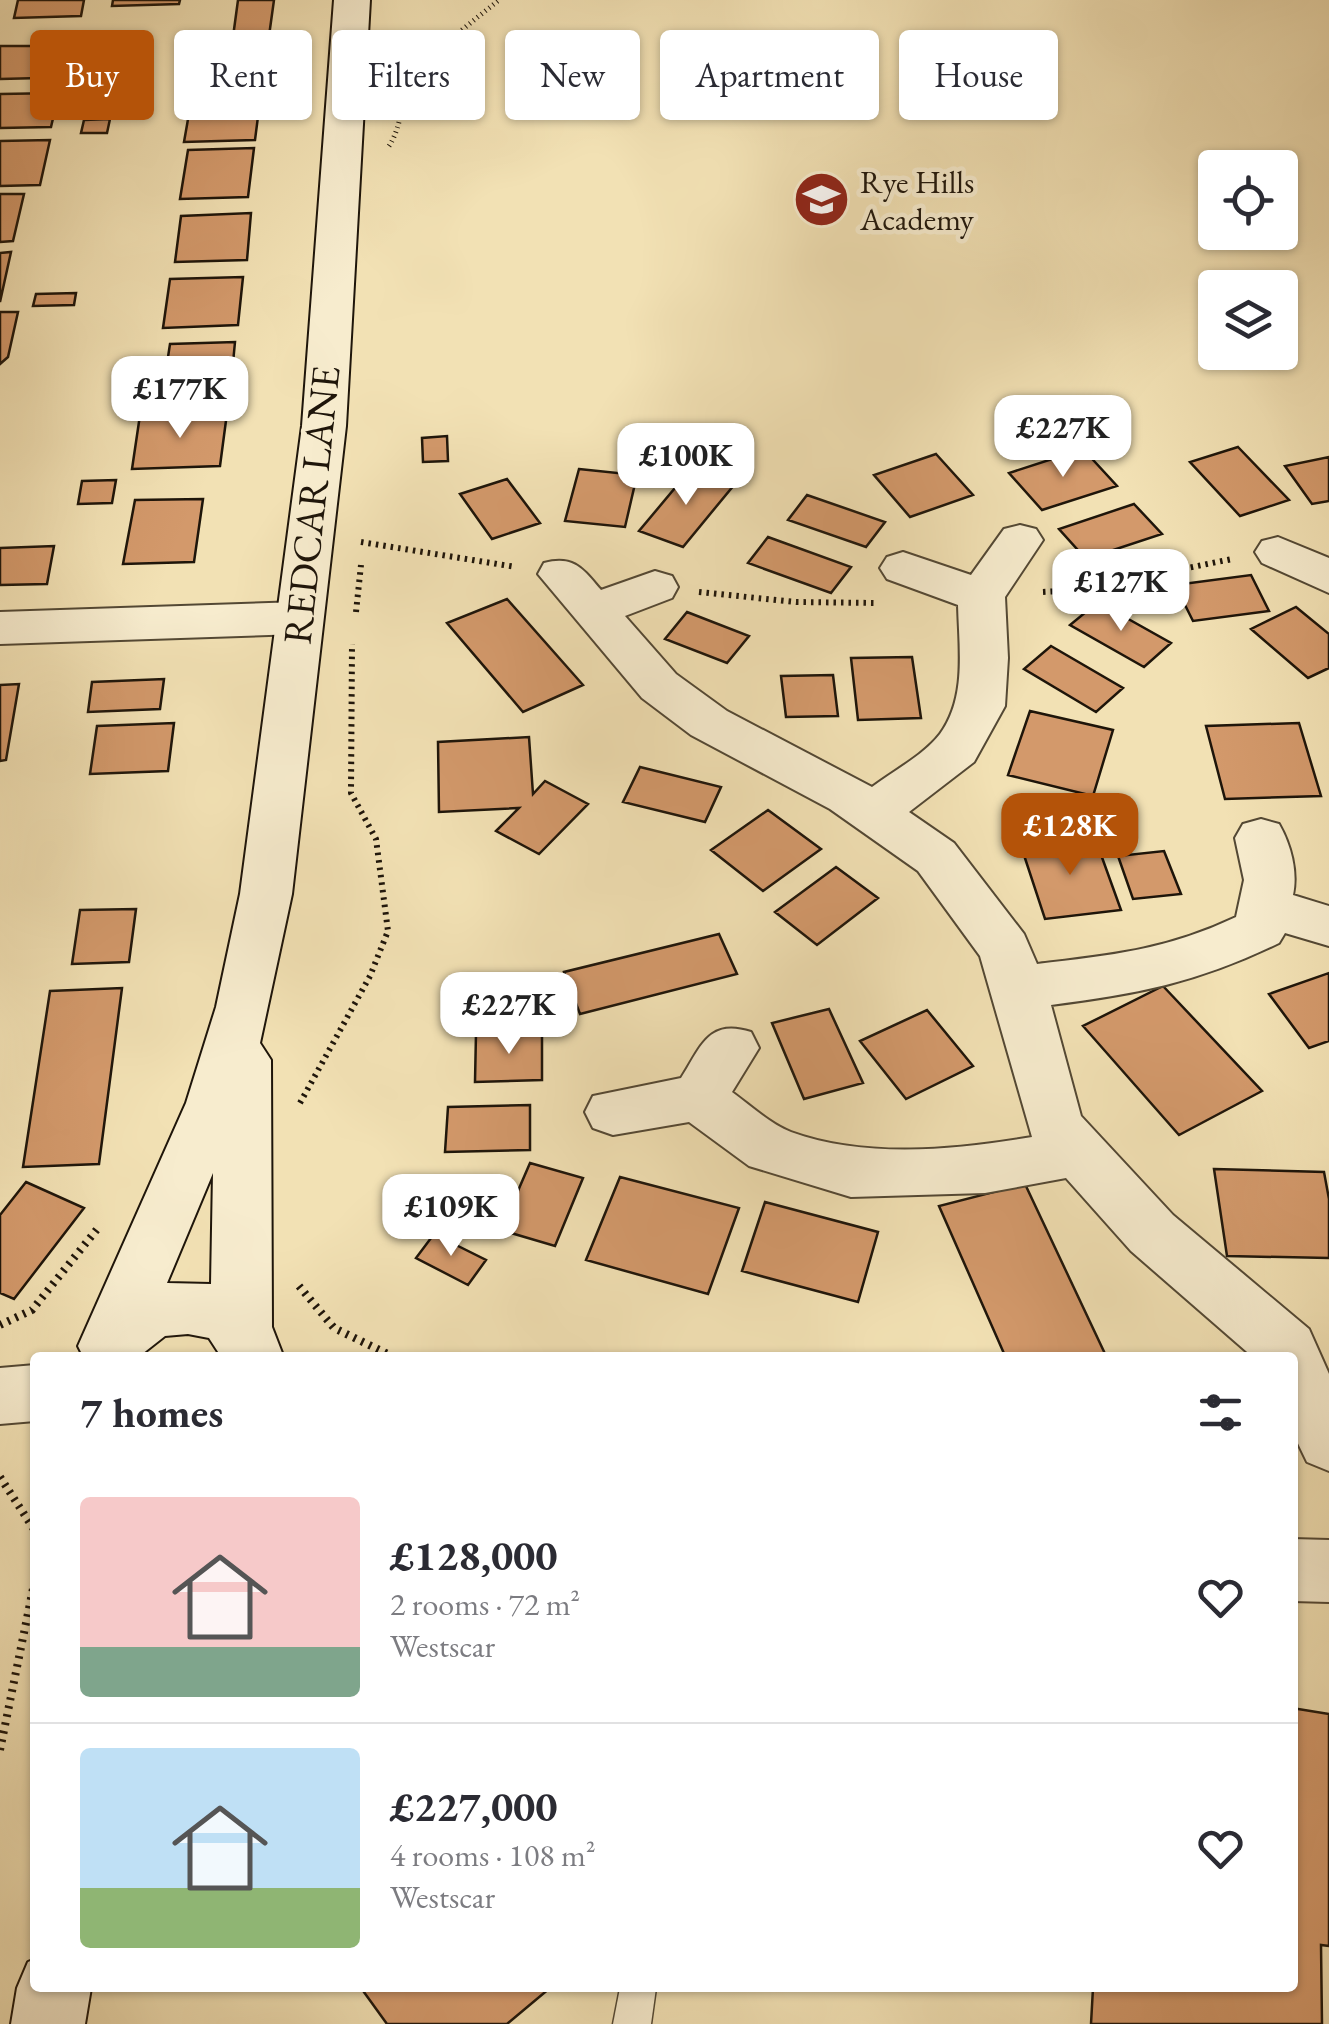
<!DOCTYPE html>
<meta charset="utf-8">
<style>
:root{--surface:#fff;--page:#f7f7f7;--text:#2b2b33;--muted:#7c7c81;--line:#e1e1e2;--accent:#b45309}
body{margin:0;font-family:"EB Garamond",serif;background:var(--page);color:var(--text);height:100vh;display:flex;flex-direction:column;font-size:38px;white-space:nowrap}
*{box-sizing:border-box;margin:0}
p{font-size:32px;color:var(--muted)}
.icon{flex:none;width:55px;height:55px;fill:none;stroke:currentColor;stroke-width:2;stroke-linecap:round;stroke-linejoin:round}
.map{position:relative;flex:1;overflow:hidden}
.sheet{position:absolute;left:30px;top:1352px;width:1268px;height:640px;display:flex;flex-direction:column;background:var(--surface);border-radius:10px;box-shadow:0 2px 8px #0004}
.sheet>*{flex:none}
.guide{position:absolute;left:30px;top:30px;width:1270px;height:90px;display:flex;gap:20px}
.buttons{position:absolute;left:1198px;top:150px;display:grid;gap:20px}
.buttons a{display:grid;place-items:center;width:100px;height:100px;border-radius:10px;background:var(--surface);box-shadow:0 2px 8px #0004;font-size:50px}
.price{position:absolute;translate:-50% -85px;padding:0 22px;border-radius:20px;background:#fff;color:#222;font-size:32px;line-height:65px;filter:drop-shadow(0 2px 5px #0008)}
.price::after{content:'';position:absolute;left:50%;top:60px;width:30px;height:22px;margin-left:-15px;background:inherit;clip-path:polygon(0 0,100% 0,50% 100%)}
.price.active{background:var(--accent);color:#fff}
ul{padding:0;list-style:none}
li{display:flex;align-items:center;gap:30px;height:250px;padding:0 50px}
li+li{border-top:2px solid var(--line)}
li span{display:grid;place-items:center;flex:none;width:280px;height:200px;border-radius:10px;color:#555}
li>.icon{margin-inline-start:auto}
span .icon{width:120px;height:120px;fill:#fffc;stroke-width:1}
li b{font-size:42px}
h2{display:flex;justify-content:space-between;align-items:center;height:120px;padding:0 50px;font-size:42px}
.chip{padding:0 35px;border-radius:10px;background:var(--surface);box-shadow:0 2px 8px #0004;font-size:35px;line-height:90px}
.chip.active{background:var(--accent);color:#fff}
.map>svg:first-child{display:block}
.building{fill:#d3996b;stroke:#1e150a;stroke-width:2.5}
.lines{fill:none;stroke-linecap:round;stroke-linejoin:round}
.service-casing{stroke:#534834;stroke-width:3}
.minor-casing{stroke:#534834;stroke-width:4}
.tertiary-casing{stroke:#534834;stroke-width:4}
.secondary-casing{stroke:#1e150a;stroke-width:4}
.path-far2{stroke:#1e150a;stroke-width:5;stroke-dasharray:1 4;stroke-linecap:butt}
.path-far1{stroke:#1e150a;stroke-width:6;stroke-dasharray:2.5 5;stroke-linecap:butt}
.path{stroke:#1e150a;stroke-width:8;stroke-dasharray:2.5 6;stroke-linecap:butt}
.service{fill:#f7ecce;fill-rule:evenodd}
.minor{fill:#f7ecce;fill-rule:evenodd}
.tertiary{fill:#f7ecce;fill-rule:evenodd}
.secondary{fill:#f7ecce;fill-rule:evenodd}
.labels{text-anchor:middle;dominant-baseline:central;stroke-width:9;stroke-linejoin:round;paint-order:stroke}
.far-poi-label{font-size:32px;fill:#1e150a;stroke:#f7ecce;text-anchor:start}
.street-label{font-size:40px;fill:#1e150a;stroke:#f7ecce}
</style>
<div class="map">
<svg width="1329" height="2024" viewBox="0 0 1329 2024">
<rect width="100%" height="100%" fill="#f2e1b4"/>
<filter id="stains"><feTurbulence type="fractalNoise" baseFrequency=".002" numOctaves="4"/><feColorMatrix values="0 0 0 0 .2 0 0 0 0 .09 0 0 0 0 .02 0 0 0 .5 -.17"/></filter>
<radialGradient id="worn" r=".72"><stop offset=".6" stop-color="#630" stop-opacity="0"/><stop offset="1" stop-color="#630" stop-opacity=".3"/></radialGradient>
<path class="building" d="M18 0H84L81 16 14 18Z
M113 0H180L179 4 112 6Z
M238 0H274L269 36 233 37Z
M0 46H48L40 78 0 79Z
M267 50 262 86 204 87 201 102 260 101 255 140 184 142 200 51Z
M59 93 51 127 0 128V94Z
M110 119 107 133H81L84 120Z
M50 140 40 185 0 186V141Z
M254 148 248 197 180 199 188 150Z
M0 194H24L13 241 0 242Z
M251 213 247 260 175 262 181 216Z
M11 252 0 302V253Z
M243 277 238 325 163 328 170 279Z
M76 293 74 305 33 306 36 294Z
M0 312H18L8 357 0 364Z
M235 342 230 394 162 396 170 344Z
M227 413 220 466 132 469 140 415Z
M447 436 448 461 423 462 422 438Z
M1238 447 1289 500 1240 516 1190 462Z
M1083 449 1117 486 1042 510 1009 473Z
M936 454 973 495 910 517 874 475Z
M1329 457V501L1312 504 1285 466Z
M579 469 637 475 625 527 565 521Z
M690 470 734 485 683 547 639 531Z
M507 479 540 523 492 539 460 494Z
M116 480 112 503 78 504 82 481Z
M807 495 885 522 866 547 788 520Z
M203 499 194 562 123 564 135 500Z
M1134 504 1162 534 1086 559 1059 529Z
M768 537 851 567 831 593 748 563Z
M54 546 47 584 0 585V548Z
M1251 575 1269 611 1193 621 1175 585Z
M507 599 583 685 523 712 447 623Z
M1098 602 1171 643 1144 667 1070 625Z
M1296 607 1329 634V668L1308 678 1251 629Z
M687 612 749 636 727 663 665 639Z
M1051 646 1123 688 1096 712 1024 669Z
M912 657 921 718 858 720 851 658Z
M833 675 838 716 786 717 781 676Z
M164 679 160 709 88 712 92 682Z
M19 684 6 760 0 761V685Z
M1030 711 1113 730 1093 796 1008 775Z
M174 723 168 771 90 774 97 726Z
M1299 723 1321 796 1225 799 1206 726Z
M529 737 533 794 545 781 588 804 539 854 496 831 519 808 439 812 438 742Z
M640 767 721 787 705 822 623 802Z
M768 810 821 849 763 891 711 850Z
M1095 838 1121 910 1045 919 1021 846Z
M1164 851 1181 894 1133 899 1118 856Z
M836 867 878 898 817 945 775 912Z
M136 909 129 962 72 964 80 910Z
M719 934 737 974 580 1014 564 972Z
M1329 973V1041L1309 1048 1269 994Z
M514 974 553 996 536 1016 496 994Z
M1163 986 1262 1091 1179 1135 1083 1026Z
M122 988 99 1164 23 1167 50 991Z
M829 1009 863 1083 804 1099 772 1023Z
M927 1010 973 1066 906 1099 860 1041Z
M542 1031V1080L475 1082 476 1033Z
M530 1105V1150L445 1152 448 1107Z
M530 1163 583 1178 555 1246 501 1230Z
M1214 1169 1324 1172 1329 1199V1258L1227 1256Z
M620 1177 739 1208 708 1294 586 1260Z
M26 1182 84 1208 14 1299 0 1293V1215Z
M1025 1184 1107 1358H1006L939 1206Z
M765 1202 878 1232 858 1302 742 1271Z
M434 1234 486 1260 468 1285 416 1258Z
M1292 1708 1329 1714V1946L1321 1945 1322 2024H1091L1093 1988H1292Z
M361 1988H550L507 2024H387Z"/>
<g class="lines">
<defs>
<path id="service" d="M620 1988H656L651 2024H613Z"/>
<path id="minor" d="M1020 525 1036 529 1043 540 1005 597 1008 658 1005 706 974 762 909 812 954 843 1024 934 1037 964C1112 955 1166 950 1236 917L1244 880 1235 838 1243 824 1261 819 1279 824C1291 845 1298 872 1293 895L1329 906V946L1285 933 1279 943C1199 982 1139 994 1051 1005L1081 1116 1173 1215 1309 1329 1329 1374V1471L1307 1462 1292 1431V1358H1254L1131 1251 1066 1178 985 1193 851 1197 749 1166 689 1122 613 1135 593 1128 585 1112 593 1096 681 1078C701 1047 708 1018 751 1032L759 1048 732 1092C750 1105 770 1124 791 1132 866 1159 955 1150 1032 1137L980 956 918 871 830 809 691 735 642 698 538 574 544 563C574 555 583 569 601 590L655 571 672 576 678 587 672 598 625 616 676 674 727 711 872 787C893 771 924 755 940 734 967 697 959 648 958 605L887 579 880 568 887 557 903 552 971 575 1004 529Z
M1278 537 1329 558V593L1262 563 1255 552 1262 541Z
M299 602 316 607 323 618 316 629 299 634 0 644V612Z
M35 1365V1421L0 1424V1368Z"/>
<path id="tertiary" d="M1292 1539 1329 1540V1602L1292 1601Z"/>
<path id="secondary" d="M334 0H370L346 426 292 894 260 1043 271 1060 272 1327 284 1358H222L209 1338 188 1334 165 1336 137 1358H84L78 1346 186 1103 216 1007 240 894 302 426ZM213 1173 211 1284 167 1283Z
M35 1959V1988H91L85 2024H11L17 1988 28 1962Z"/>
</defs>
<use href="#service" class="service-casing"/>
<use href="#minor" class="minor-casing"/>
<use href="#tertiary" class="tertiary-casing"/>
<use href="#secondary" class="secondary-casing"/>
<path class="path-far2" d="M389 146C401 128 400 106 410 88 431 52 467 26 499 0"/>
<path class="path-far1" d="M361 542 516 567
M699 592 796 602 876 603
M1043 592 1080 590 1232 559
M356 612 361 565
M300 1103 370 976 388 931 376 839 351 793 352 644"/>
<path class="path" d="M299 1286 334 1328 396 1358
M0 1325 32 1310 98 1228
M0 1477 35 1531
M0 1750 35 1579"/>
<use href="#service" class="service"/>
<use href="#minor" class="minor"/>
<use href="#tertiary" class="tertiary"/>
<use href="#secondary" class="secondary"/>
</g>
<defs>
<symbol id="school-disc" viewBox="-11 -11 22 22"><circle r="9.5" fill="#8f2418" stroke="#f7ecce"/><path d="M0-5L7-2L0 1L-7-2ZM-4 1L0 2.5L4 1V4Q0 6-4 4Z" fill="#fff"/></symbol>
</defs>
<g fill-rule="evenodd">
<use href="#school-disc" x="790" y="168" width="63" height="63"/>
</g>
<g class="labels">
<g class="far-poi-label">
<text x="860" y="182">Rye Hills<tspan x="860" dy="37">Academy</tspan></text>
</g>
<g class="street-label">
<text transform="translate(311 505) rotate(-84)">REDCAR LANE</text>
</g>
</g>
<rect width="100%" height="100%" filter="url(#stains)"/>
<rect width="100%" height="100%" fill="url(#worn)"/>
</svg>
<div class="buttons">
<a><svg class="icon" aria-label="locate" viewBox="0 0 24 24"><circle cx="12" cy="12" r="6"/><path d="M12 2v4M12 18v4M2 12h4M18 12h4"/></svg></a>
<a><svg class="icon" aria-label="layers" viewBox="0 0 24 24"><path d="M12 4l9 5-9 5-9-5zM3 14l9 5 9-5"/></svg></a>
</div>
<b class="price" style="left:180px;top:441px">£177K</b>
<b class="price" style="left:1063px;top:480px">£227K</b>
<b class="price" style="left:686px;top:508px">£100K</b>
<b class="price" style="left:1121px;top:634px">£127K</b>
<b class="price active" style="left:1070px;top:878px">£128K</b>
<b class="price" style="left:509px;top:1057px">£227K</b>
<b class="price" style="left:451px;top:1259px">£109K</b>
<div class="guide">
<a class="chip active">Buy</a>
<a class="chip">Rent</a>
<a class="chip">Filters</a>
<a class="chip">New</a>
<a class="chip">Apartment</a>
<a class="chip">House</a>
</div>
<section class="sheet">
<h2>7 homes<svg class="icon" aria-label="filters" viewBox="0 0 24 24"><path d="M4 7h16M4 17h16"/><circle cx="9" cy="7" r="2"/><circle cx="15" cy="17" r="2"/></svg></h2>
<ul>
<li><span style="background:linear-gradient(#f6c9c9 75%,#7fa58c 0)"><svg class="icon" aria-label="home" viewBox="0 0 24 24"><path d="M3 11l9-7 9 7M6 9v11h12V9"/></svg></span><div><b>£128,000</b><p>2 rooms · 72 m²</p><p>Westscar</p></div><svg class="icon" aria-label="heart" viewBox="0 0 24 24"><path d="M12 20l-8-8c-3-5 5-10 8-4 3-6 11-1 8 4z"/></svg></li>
<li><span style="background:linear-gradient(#bfe0f5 70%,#8fb573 0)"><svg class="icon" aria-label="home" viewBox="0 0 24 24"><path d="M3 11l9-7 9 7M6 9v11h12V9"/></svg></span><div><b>£227,000</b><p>4 rooms · 108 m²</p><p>Westscar</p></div><svg class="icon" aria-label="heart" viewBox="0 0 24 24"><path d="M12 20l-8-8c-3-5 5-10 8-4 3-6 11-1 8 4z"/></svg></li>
</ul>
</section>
</div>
